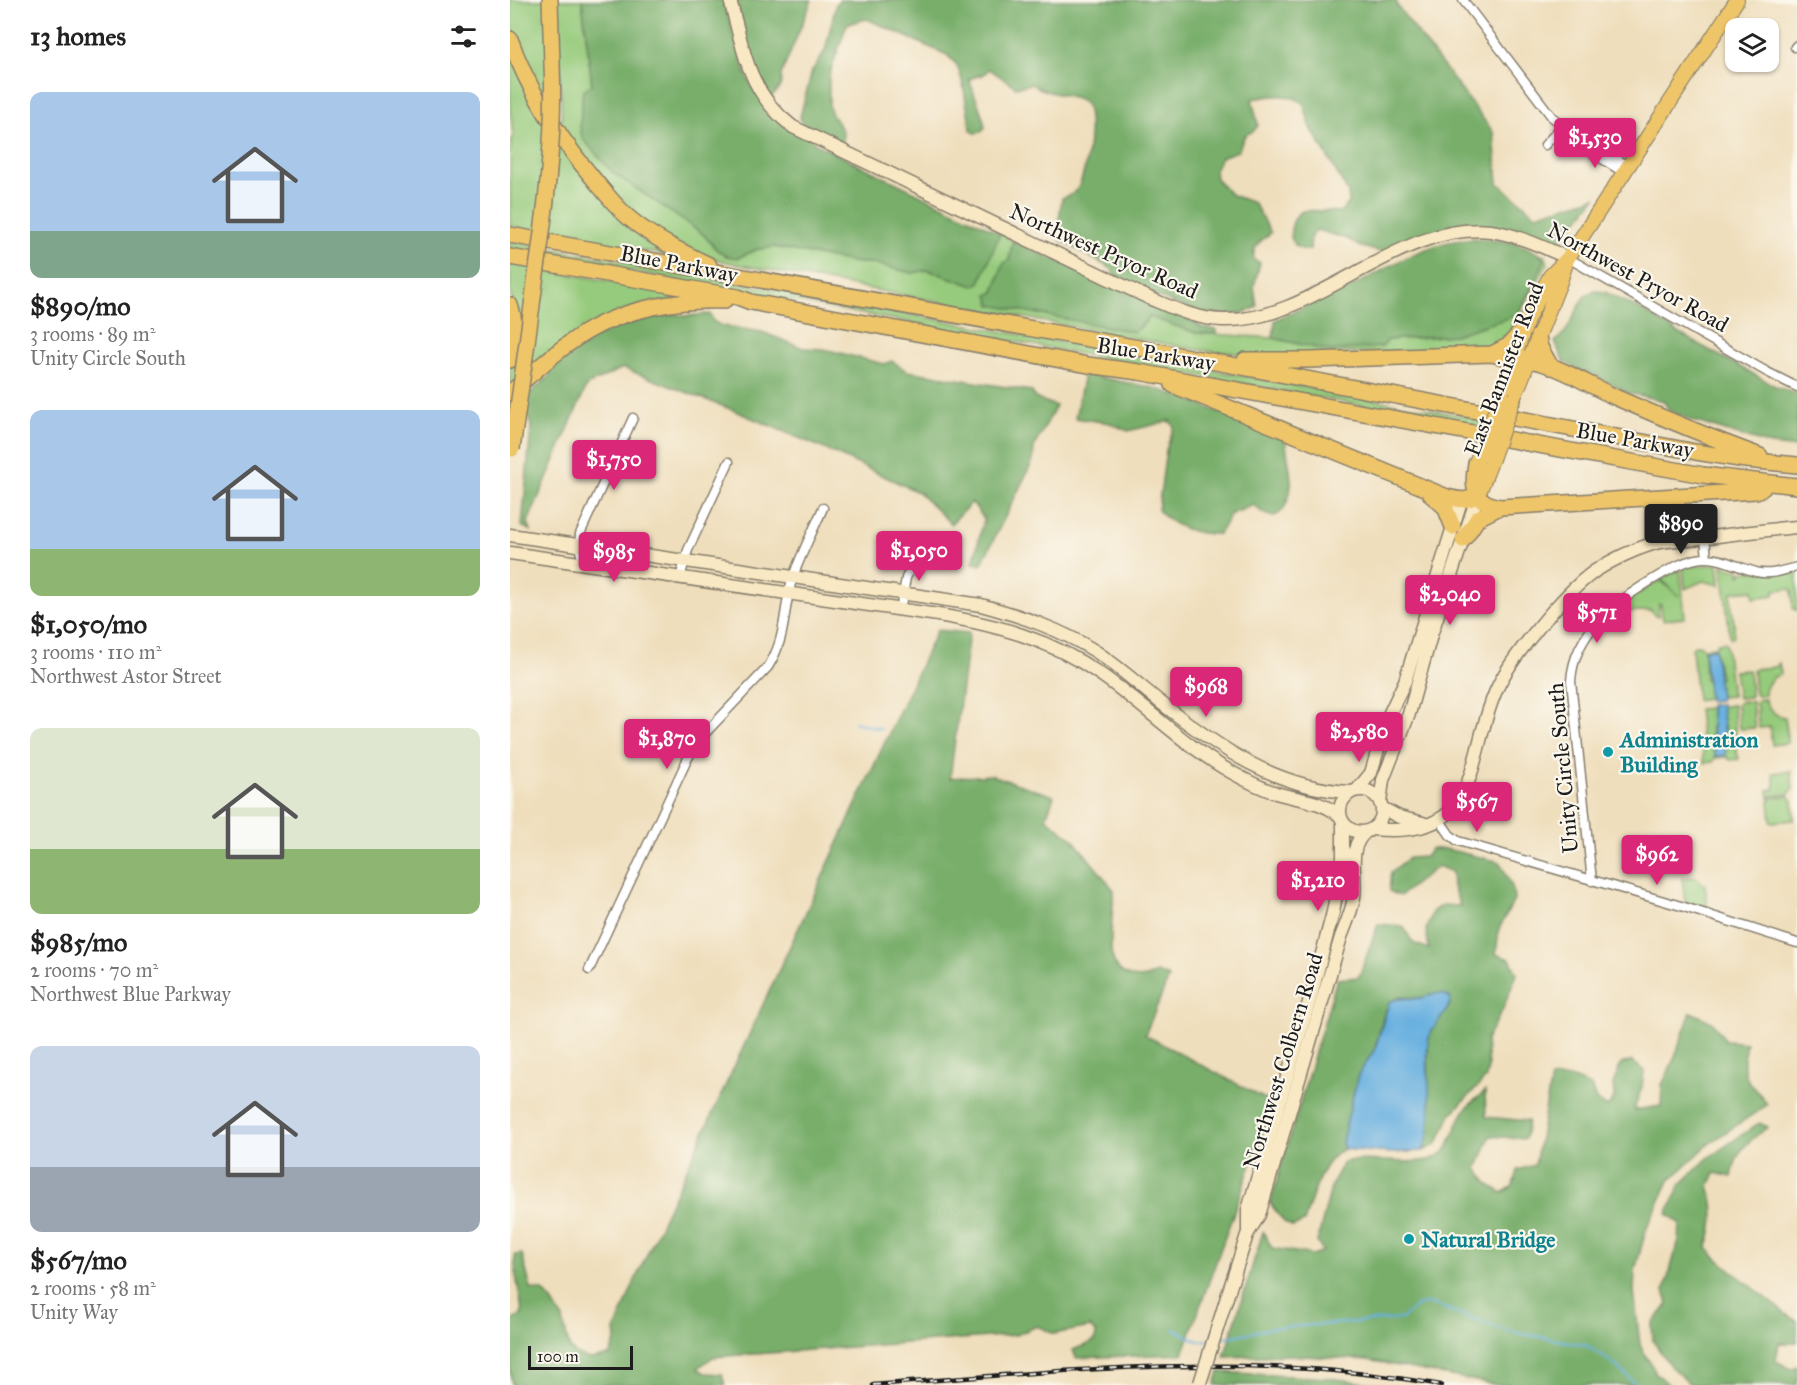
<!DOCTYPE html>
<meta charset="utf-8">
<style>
:root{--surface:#fff;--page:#f6f6f6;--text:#222;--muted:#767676;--accent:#db2777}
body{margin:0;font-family:"IM FELL Great Primer",serif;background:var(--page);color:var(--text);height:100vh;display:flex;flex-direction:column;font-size:22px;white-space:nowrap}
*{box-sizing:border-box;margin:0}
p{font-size:20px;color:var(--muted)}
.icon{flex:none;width:33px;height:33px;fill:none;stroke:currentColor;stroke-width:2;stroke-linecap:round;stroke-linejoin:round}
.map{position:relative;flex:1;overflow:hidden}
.sheet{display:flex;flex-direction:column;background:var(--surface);width:510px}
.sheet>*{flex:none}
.controls{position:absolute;left:1215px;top:18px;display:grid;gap:12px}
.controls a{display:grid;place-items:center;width:54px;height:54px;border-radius:12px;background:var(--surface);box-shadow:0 2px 4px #0004;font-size:30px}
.scale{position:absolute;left:18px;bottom:15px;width:105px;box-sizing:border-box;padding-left:6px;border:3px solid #1c1c1c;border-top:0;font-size:16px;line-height:21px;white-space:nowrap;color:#1c1c1c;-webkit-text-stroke:4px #fbf7ec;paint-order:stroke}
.price{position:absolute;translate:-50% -51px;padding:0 14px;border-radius:6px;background:var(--accent);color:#fff;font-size:20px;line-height:39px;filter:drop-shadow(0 2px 3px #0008)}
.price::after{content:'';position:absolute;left:50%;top:36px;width:18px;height:14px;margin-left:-9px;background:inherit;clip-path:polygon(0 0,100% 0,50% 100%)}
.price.selected{background:#222;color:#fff}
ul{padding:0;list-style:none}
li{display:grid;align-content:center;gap:12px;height:318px;padding:0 30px}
li span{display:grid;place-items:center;height:186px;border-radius:12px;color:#555}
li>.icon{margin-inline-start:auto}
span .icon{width:108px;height:108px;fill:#fffc;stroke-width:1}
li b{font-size:26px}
h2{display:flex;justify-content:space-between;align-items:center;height:72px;padding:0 30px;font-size:26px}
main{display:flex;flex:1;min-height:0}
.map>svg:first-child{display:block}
.green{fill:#96ca7b;stroke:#59734c;stroke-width:1.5}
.forest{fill:#78ae6b;stroke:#4a6544;stroke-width:1.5}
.water{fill:#69b0e0;stroke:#42667e;stroke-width:1.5}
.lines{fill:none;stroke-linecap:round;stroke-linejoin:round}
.stream{stroke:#69b0e0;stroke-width:2}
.street-casing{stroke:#867d6c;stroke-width:11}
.secondary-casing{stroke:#867d6c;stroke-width:15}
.primary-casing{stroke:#867d6c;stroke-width:16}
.highway-casing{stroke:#867d6c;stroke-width:18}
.street{stroke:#fff;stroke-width:8}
.secondary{stroke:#f8e8c3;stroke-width:12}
.primary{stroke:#eec569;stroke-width:14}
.highway{stroke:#eec569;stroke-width:15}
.rail-casing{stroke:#1c1c1c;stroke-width:4.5}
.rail{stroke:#fbf7ec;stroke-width:2;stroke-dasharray:7;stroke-linecap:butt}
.secondary-bridge-casing{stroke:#867d6c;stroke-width:15;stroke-linecap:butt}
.primary-bridge-casing{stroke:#867d6c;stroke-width:16;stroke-linecap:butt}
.highway-bridge-casing{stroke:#867d6c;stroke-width:18;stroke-linecap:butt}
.secondary-bridge{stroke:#f8e8c3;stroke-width:12}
.primary-bridge{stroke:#eec569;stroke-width:14}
.highway-bridge{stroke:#eec569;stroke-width:15}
.culture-dot{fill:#0f9aa8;stroke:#fbf7ec;stroke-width:2}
.labels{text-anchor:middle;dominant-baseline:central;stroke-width:4.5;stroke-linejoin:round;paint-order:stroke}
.street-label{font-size:22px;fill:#1c1c1c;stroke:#fbf7ec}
.culture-label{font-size:22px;font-weight:bold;fill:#0d838f;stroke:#fbf7ec;text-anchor:start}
</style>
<main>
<section class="sheet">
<h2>13 homes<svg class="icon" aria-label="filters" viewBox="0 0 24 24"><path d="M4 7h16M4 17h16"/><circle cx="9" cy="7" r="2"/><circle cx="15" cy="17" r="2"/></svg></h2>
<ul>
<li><span style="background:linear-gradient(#a9c7e8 75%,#7fa58c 0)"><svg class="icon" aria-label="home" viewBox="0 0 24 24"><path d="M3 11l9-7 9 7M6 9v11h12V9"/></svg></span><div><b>$890/mo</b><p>3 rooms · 89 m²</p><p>Unity Circle South</p></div></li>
<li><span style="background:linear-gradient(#a9c7e8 75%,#8fb573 0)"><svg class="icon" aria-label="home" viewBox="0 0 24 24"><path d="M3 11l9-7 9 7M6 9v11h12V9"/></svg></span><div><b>$1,050/mo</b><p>3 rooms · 110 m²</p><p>Northwest Astor Street</p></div></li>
<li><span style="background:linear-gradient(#dfe7d0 65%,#8fb573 0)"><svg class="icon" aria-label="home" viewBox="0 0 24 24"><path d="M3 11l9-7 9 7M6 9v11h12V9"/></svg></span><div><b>$985/mo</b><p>2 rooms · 70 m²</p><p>Northwest Blue Parkway</p></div></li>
<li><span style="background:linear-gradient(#c9d6e8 65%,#9aa5b1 0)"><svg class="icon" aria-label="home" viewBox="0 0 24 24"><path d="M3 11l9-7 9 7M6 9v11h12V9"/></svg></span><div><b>$567/mo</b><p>2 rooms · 58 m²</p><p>Unity Way</p></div></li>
</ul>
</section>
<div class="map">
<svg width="1287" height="1385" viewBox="0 0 1287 1385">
<rect width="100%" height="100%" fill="#fbf7ec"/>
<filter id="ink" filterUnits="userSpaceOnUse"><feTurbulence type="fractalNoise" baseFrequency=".0167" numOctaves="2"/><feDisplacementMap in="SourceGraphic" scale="12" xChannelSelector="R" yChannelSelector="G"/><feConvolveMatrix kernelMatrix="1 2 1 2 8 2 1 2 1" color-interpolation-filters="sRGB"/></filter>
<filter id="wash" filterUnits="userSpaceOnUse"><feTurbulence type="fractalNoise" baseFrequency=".008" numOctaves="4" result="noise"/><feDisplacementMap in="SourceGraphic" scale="24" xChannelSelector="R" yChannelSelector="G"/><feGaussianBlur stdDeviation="1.35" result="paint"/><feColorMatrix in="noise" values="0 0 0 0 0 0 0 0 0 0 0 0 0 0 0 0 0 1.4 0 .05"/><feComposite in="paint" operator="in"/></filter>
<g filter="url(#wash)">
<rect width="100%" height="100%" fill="#efdebc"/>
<path class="green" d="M0 0H37L41 111 11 55 0 22Z
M47 0H72L82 86 70 125 102 172 193 234 207 250 227 258 248 249 264 247 349 263H362L402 273 418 270 464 286 470 282 490 233 503 241 499 260 493 264 484 292 629 329 640 317 686 333 763 338 819 351 878 340 944 335 1035 260 1029 253 1035 255 1038 263 995 340 986 348 754 356 688 350 225 264 195 256 157 239 120 211 52 130Z
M0 48 57 152 166 257 0 226V152L3 135 0 109Z
M0 241 843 396 972 419 969 427 877 410 0 249Z
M0 264 182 295 116 310 0 387V368L4 361 3 301 0 294Z
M1208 564 1210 585 1193 581 1175 589 1173 567Z
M1212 565 1231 571 1230 576 1234 571H1287V611L1283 608 1282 590 1280 589 1264 590V595L1244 598 1243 590 1222 592C1218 607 1228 624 1223 638H1220Z
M1170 569 1175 618 1153 620 1151 605 1149 604 1148 616H1145L1141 610 1107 613 1093 627 1091 626 1114 602 1150 580 1169 596 1151 579Z
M1208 643 1214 642 1216 644 1222 696 1210 697 1208 679 1210 678 1205 649 1194 650 1195 680H1197L1199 698 1187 700 1182 649 1185 645H1189L1194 648 1205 647Z
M1269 663 1271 674C1261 677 1255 686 1255 695L1247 696 1245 694 1243 669 1266 667Z
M1239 670 1241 695 1240 697 1228 698 1224 671Z
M1253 699H1255C1258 708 1264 716 1275 717L1278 743 1262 745 1260 727 1249 728 1246 702 1248 700Z
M1233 701 1242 702 1245 728 1231 729 1229 727 1227 704Z
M1221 705H1223L1227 752 1229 759 1220 760 1217 757 1205 758 1203 762 1194 763 1188 709 1200 708 1202 726 1200 727 1205 756 1216 755 1215 744 1217 743 1211 707Z
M1281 771 1283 788 1279 794 1260 796 1259 799 1258 790 1265 789 1263 773Z
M1279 796 1283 801 1284 820 1261 822 1259 801H1261V798Z
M1186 877 1195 885 1198 909 1175 902 1172 878Z"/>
<path class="forest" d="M72 0H213L236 74 243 89 308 145 490 233 470 282 464 286 418 270 402 273 362 263H349L264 247 248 249 227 258 216 256 207 250 193 234 102 172 72 138 70 125 73 90 82 85Z
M226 0H302L271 75C272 85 270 89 262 96L257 95 241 58Z
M329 0H886L888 7 984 133 988 183 1026 215 1086 197 1048 245 1006 231 974 226 875 253 848 246 838 239 807 230 801 236 800 250C796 250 790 249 787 247 776 240 781 215 793 211 801 209 821 212 830 212L839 203 838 192 801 128 793 103C776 92 762 96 742 99L748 125 744 131 735 135 728 151 711 157 705 170 706 179 722 195 744 203 761 233C752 240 741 246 744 260L750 263 744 286 747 307C704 331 644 294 604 276L602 269 549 239 547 232 552 198C556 197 562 195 565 192 576 182 586 114 574 103 563 92 538 97 522 84L506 87 479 69 474 74 459 79C464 95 472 110 475 127L471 132 465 133 461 130 453 84 447 65 437 55 357 19 337 24 319 76V106L322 115 333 131V144L296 127 292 123 290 117 302 71 315 51 326 4Z
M963 238C987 240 1018 241 1035 260L1008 315 944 335 878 340 872 347 819 351 763 338 765 320C791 308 817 298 843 286 886 264 913 243 963 238Z
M503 241 686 323 691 327 707 330 705 334 686 333 640 317 624 332 481 305 478 295 484 292 493 264 499 260Z
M1084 291 1095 292 1128 308 1168 333 1267 387 1287 394V448L1261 445 1180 420 1158 410 1154 401 1118 393 1083 374 1069 370 1053 361 1045 342 1056 331 1074 297Z
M166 314 174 316 200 314 204 322 213 326 252 332 293 348 314 349 374 364 382 361 397 371 521 391 527 399 546 406 524 447 523 460 517 473 471 565 463 563 474 519 462 502 441 524 408 492 322 452 223 410 113 368 77 385 18 522 21 531 12 526 21 427 18 416 14 413 17 395C24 389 32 384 38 377 42 373 44 367 48 362 76 336 128 317 166 314Z
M574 374 644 388 675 398 775 439C777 452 780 467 781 480 782 494 773 524 755 514 751 512 747 508 744 505L721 514 709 534C684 534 665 528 648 510L656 450 664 427 660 421 618 431 600 423 565 418Z
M427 630 459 633 440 778 481 775 544 796 536 818 562 838 604 890C603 904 599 945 602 956 607 977 629 983 646 973L659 977 635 1035 763 1103 673 1354 566 1358 563 1350 585 1341 586 1333 580 1327 544 1334 527 1326 506 1335 203 1357 188 1368 195 1373 212 1374 215 1385H2L0 1371V1322L12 1314C11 1293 3 1275 5 1255L12 1254 21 1289 33 1291 42 1301 53 1319 59 1347 66 1354 80 1359 100 1355 106 1338 105 1330 126 1278Z
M921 849H936L990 862 1003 889 1004 900 989 929 986 954 1000 959 1007 974 992 1011 976 1040 978 1067 976 1078 942 1113 926 1145 913 1151 919 1128 918 1040 923 1027 940 1005 922 994 916 998 889 997 875 1011 865 1049 848 1075 832 1142 834 1149C809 1161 803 1198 794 1222L783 1227 774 1222 760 1203 827 979 849 977 868 924 893 926 903 943 919 949 916 930 923 911 932 905 950 906 943 887 942 872 928 866 890 896 879 891 881 872 899 858 915 857Z
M1181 1012 1202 1022 1216 1041 1236 1043C1234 1057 1231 1069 1239 1082 1244 1091 1253 1094 1257 1105L1200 1143 1159 1181 1136 1230 1125 1270 1124 1291 1130 1345 1146 1373 1159 1385H987L858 1360 777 1355 714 1357 753 1232 762 1248 803 1255 813 1251 807 1242 822 1184 834 1162C858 1155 915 1171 934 1152 943 1142 946 1122 955 1110 960 1103 969 1097 975 1091L976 1117 1018 1121 1015 1139 980 1136 967 1169 979 1185 992 1193 1003 1186 1007 1170 1025 1165 1041 1078H1060L1081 1086 1086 1100 1098 1107 1104 1098 1103 1084 1111 1064 1122 1061 1134 1071 1132 1087 1124 1110 1151 1106 1152 1085 1164 1059Z
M1249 1123 1258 1127C1237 1142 1226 1150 1222 1177L1205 1173 1199 1186C1207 1211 1204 1223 1197 1248 1216 1269 1235 1280 1256 1298 1267 1306 1275 1315 1287 1321V1343H1269L1266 1361 1281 1369 1287 1366V1385H1181L1161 1367 1143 1341 1142 1325 1158 1304 1154 1291 1169 1240 1170 1223 1157 1214 1171 1184 1198 1158Z
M709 1372 816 1378 876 1385H705Z"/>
<path class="water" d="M1205 649 1210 700 1199 701 1194 650Z
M1211 704 1216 755 1205 756 1200 705Z
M922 994H933L941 998C939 1015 919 1025 918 1043 914 1078 928 1118 913 1151L881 1153 834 1149 832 1142 848 1075 865 1049 879 1002C895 994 907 1003 922 994Z"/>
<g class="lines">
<path class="stream" d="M344 722 371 729
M664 1329 688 1341 700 1340
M709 1339 762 1328 891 1319 908 1305 922 1304 997 1331 1075 1345 1103 1363 1127 1385"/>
</g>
</g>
<g filter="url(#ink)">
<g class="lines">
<defs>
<path id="street" d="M953 0 1042 117 1077 144 1083 153 1113 172
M1285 47 1287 45
M1077 144 1087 147 1117 166
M1035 145 1052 126
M1058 258 1257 372 1287 387
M1195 537 1197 558
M73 563 69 546 70 534 123 418
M170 578 178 550 219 462
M390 610 396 578 409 549
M929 819 940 835 948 841 1171 906 1287 943
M1082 881 1061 681C1064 631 1108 600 1147 577 1162 568 1177 559 1194 558 1212 557 1229 568 1246 572 1260 576 1274 570 1287 567
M79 970 177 760 186 743 258 667C278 635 272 610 283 577 291 554 303 531 313 508"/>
<path id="secondary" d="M220 0C234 51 238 93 283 127L639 298C663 308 686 319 712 320 803 324 888 220 981 231 1008 235 1033 247 1058 258
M0 535 471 605C511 616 550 629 585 651 608 666 629 685 650 702 706 746 766 789 841 792
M0 553 428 615C487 625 540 639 590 674 635 705 673 745 721 772 735 780 751 788 766 793 789 800 811 800 830 816
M830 811a21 21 0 1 1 42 0a21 21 0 1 1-42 0Z
M847 790 861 773 877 719 895 681 951 501
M870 803 873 780 899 714 922 632 968 495
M872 808 889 817 913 823
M863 829C972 840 955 765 985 693 998 660 1055 592 1085 571 1102 560 1123 550 1142 544 1155 540 1170 540 1183 539 1218 535 1252 530 1287 527
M738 1231V1210L802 992 823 912 833 857V822
M717 1297 737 1235 749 1215 831 937C836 924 842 911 844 897 847 875 836 846 857 831"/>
<path id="primary" d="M993 390 1018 318 1028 299 1040 276 1058 258 1227 0
M1006 393 1050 282 1057 260
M968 495 981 462"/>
<path id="highway" d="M40 0 42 64
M0 39C18 90 47 135 82 177 94 191 105 206 119 218 143 238 171 252 199 265
M0 235 657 353 1186 452 1236 460 1287 465
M0 257 228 297 241 302 578 365 629 372 1193 475 1287 486
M0 305C6 323 7 341 0 360
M1028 336 1030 347 1041 367
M982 354 998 346 1014 329
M735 360H800L982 354C1014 359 1004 375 1003 400
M1002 363C1008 360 1014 358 1020 360 1048 365 1079 385 1105 397 1153 418 1201 438 1250 456
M663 385 937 497C949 500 957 502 968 495
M0 393C24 372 48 349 76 332 114 309 169 299 214 301
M966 463C962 486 962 502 990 507L1246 491 1253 488
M921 495 935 507 943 527
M953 540 968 518 990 507"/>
</defs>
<use href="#street" class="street-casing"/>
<use href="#secondary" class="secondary-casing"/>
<use href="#primary" class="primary-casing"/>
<use href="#highway" class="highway-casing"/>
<use href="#street" class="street"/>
<use href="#secondary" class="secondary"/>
<use href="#primary" class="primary"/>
<use href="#highway" class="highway"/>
<defs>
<path id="rail" d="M363 1385C555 1371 740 1350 931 1385"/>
</defs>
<use href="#rail" class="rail-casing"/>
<use href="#rail" class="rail"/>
<defs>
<path id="secondary-bridge" d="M690 1383 717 1297"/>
<path id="primary-bridge" d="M967 460 993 390
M981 462 1003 400"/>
<path id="highway-bridge" d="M2 449C10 393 18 338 25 282 36 209 45 137 42 64"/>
</defs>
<use href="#secondary-bridge" class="secondary-bridge-casing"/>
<use href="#primary-bridge" class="primary-bridge-casing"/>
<use href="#highway-bridge" class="highway-bridge-casing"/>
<use href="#secondary-bridge" class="secondary-bridge"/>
<use href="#primary-bridge" class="primary-bridge"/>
<use href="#highway-bridge" class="highway-bridge"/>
</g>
</g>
<g class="culture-dot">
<circle cx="1098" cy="752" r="6"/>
<circle cx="899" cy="1239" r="6"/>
</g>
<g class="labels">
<g class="street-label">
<text transform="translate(594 251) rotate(24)">Northwest Pryor Road</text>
<text transform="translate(169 264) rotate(11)">Blue Parkway</text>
<text transform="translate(1128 277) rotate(29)">Northwest Pryor Road</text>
<text transform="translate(646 354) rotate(9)">Blue Parkway</text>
<text transform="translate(994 369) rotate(-69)">East Bannister Road</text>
<text transform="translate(1125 440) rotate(10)">Blue Parkway</text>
<text transform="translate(1053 768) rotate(-95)">Unity Circle South</text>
<text transform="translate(773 1061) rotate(-73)">Northwest Colbern Road</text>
</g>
<g class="culture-label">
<text x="1110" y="739">Administration<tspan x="1110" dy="25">Building</tspan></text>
<text x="911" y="1239">Natural Bridge</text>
</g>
</g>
</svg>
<div class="controls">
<a><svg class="icon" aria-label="layers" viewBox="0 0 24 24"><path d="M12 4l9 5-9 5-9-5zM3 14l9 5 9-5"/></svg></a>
</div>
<div class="scale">100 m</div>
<b class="price" style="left:1085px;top:169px">$1,530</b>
<b class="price" style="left:104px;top:491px">$1,750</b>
<b class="price selected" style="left:1171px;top:555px">$890</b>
<b class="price" style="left:409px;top:582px">$1,050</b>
<b class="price" style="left:104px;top:583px">$985</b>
<b class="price" style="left:940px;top:626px">$2,040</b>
<b class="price" style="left:1087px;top:644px">$571</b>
<b class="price" style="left:696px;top:718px">$968</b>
<b class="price" style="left:849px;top:763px">$2,580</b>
<b class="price" style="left:157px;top:770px">$1,870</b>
<b class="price" style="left:967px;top:833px">$567</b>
<b class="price" style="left:1147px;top:886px">$962</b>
<b class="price" style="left:808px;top:912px">$1,210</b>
</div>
</main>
